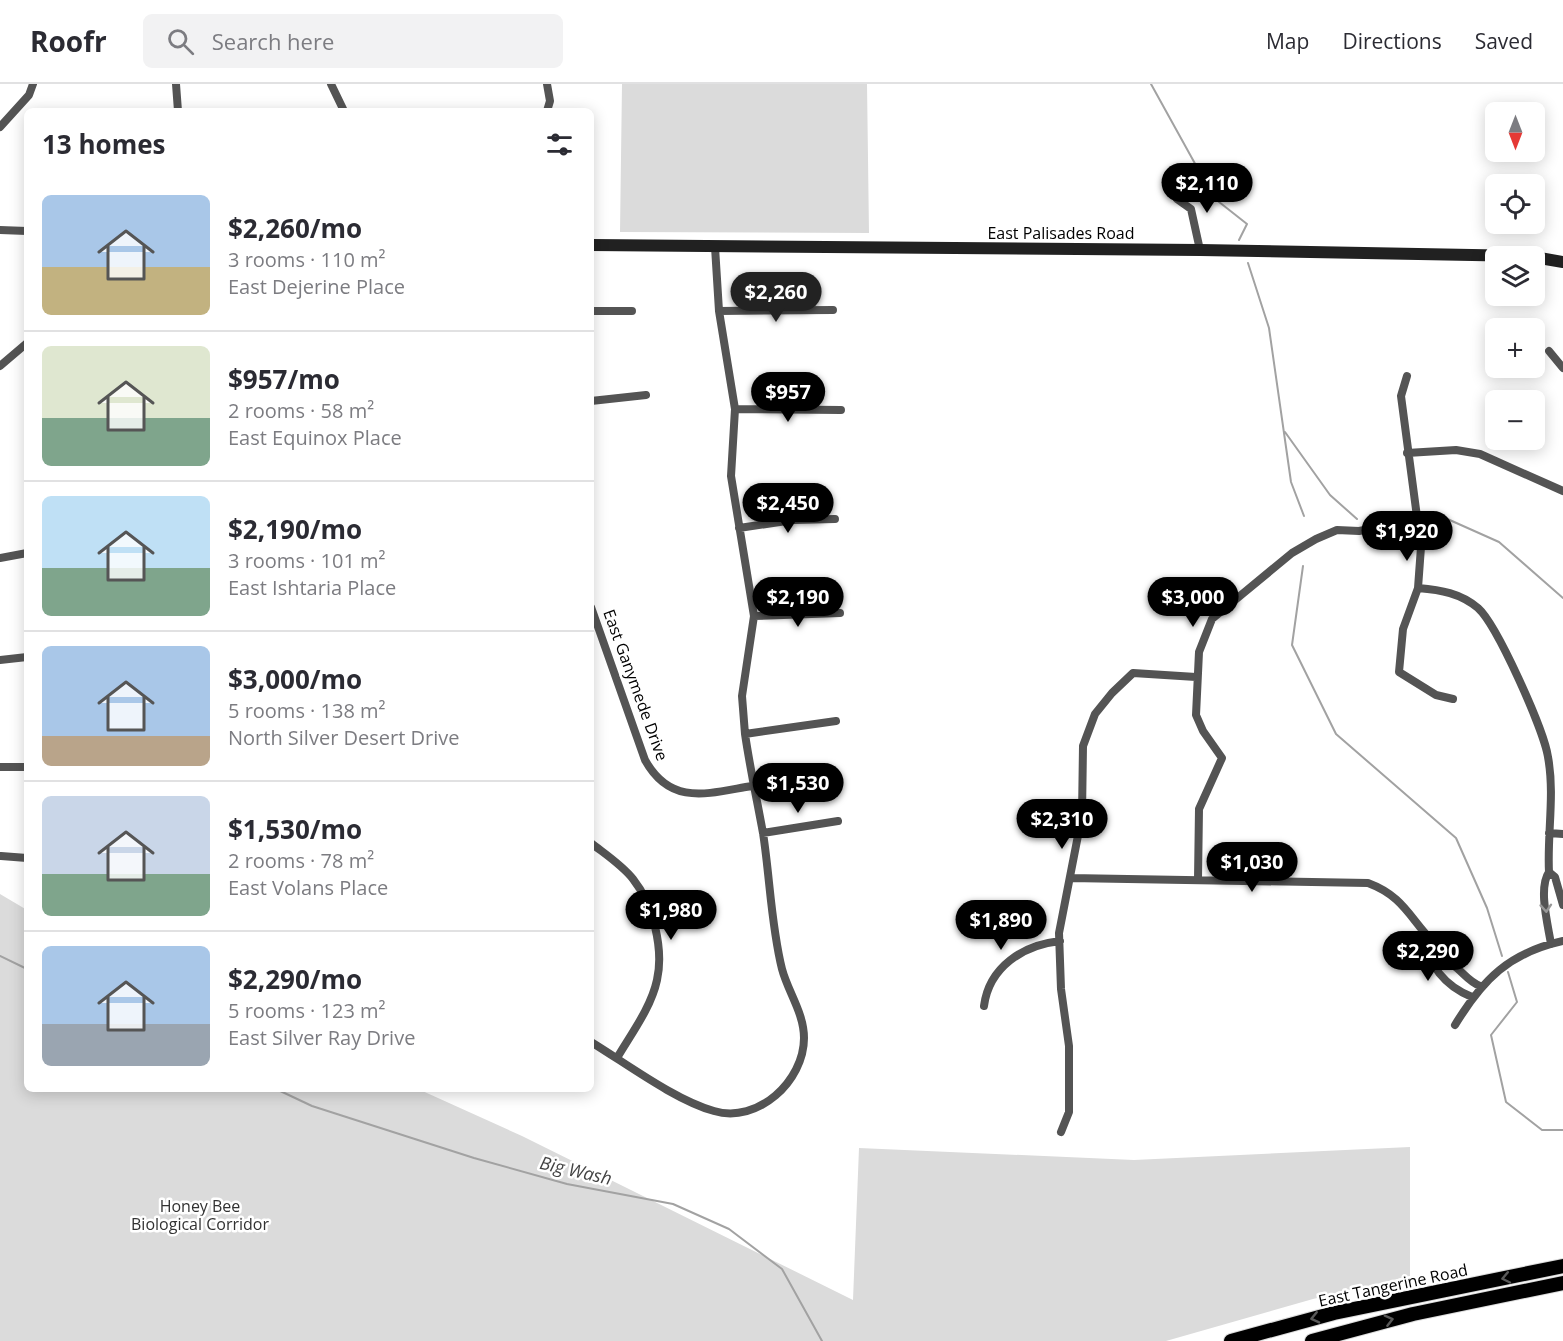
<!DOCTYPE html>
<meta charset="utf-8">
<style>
:root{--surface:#fff;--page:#f2f2f3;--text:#2b2b33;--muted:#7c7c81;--line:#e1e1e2;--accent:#000}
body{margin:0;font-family:"Open Sans",sans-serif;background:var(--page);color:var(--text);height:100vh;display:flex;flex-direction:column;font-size:22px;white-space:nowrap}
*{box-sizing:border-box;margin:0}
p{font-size:20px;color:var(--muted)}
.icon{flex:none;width:33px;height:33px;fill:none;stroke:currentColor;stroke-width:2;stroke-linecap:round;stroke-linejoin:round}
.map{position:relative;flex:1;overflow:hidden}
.details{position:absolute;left:24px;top:24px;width:570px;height:984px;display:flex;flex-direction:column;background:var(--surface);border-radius:9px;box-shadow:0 3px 15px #0003}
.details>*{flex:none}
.needle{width:39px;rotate:180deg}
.buttons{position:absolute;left:1485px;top:18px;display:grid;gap:12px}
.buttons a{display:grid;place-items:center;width:60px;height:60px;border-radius:9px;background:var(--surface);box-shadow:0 3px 15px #0003;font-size:30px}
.price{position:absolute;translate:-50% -51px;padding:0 14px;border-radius:21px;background:var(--accent);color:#fff;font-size:20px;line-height:39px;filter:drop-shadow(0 2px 3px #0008)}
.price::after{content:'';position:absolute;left:50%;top:36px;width:18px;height:14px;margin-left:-9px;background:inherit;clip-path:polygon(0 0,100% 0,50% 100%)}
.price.current{background:#222;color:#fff}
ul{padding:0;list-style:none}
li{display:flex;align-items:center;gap:18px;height:150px;padding:0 18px}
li+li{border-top:2px solid var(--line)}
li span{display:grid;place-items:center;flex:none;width:168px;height:120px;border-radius:9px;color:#555}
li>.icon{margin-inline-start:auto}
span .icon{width:72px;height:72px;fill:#fffc;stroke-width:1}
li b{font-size:26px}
h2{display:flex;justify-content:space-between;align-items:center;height:72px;padding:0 18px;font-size:26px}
header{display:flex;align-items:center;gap:36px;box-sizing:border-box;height:84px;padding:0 30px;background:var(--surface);border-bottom:2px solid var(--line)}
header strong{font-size:28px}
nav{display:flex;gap:33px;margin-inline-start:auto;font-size:21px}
.search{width:420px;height:54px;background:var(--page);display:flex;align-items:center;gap:15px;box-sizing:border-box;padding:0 21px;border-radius:9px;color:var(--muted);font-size:22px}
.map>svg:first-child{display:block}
.park{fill:#dbdbdb}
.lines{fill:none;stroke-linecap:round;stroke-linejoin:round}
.stream{stroke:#a2a2a2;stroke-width:2}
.primary-casing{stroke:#dbdbdb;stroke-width:16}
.street{stroke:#545454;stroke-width:8}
.secondary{stroke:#212121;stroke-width:12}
.primary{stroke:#000;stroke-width:14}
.oneway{stroke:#989898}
.oneway2{stroke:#595959}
.labels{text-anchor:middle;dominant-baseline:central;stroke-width:5;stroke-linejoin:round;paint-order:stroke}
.street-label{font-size:16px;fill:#000;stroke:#fff}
.park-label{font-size:16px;fill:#323232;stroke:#fff}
.water-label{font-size:18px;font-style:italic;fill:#434343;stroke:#fff}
</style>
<header>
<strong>Roofr</strong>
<div class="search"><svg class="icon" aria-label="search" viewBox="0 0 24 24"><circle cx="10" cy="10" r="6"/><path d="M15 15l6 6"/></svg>Search here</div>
<nav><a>Map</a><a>Directions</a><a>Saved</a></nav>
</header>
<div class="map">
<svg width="1563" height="1257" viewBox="0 0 1563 1257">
<rect width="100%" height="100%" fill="#fff"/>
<path class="park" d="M622 0H867L869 149 620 148Z
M0 810 27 826V1005H418L522 1052 853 1216 859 1064 1134 1076 1410 1063V1192L1313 1215 1166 1257H0Z"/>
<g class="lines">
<path class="stream" d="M1151 0 1214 114 1247 140 1239 156
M1248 179 1269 244 1291 398 1304 432
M1285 348 1330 411 1357 435
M1434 429 1499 458 1563 514
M1303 482 1292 561 1336 650 1456 754 1487 824 1502 872
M0 872 27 885
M1508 888 1517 918 1491 951 1506 1018 1542 1046H1563
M276 1005 312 1022 474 1074 567 1100 673 1120 729 1145 782 1185 822 1257"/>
<defs>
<path id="primary" d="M1231 1257 1334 1229 1563 1182
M1312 1257 1413 1230 1563 1199"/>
</defs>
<use href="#primary" class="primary-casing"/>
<path class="street" d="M176 0 178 27
M331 0 344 27
M547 27 550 17 547 0
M0 43 29 11 33 0
M1177 115 1191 125 1200 166
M0 146 27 147
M591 227H632
M719 227 833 226
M1549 267 1563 284
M0 282 27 259
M1407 292 1401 312 1421 463 1418 504 1403 545 1399 588 1436 611 1453 615
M591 317 646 311
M735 325 841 326
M1407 369 1456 366 1480 370 1563 407
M739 444 793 436 835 435
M0 474 27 469
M1418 504C1441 506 1460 509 1478 524 1497 541 1544 646 1548 673 1555 711 1547 750 1549 788 1538 804 1548 841 1551 860
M591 523 645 676C671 723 709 709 752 702
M754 532 840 529
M0 576 27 573
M745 650 836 637
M0 683H27
M763 749 838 737
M1549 749 1563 750
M591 759C605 770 622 781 633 795 653 820 664 865 657 896 651 924 631 950 617 974
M1 772 27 774
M1549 788 1555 793 1563 821
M1070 794 1368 799C1403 812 1409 833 1433 858 1437 862 1438 870 1443 874 1447 878 1453 880 1458 885 1466 892 1470 898 1480 902
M1198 795 1199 725 1222 674 1203 647 1196 631 1199 568 1212 535 1292 469 1316 455 1337 446 1359 447 1419 436
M1424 852C1428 881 1445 902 1472 913
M984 922C989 883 1023 861 1060 857
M1455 941C1483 895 1509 869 1563 857
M591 958C627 980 675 1016 714 1027 758 1040 804 997 804 954 804 929 788 908 782 885 771 841 770 794 763 749 757 716 750 684 745 650L742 612 754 532 731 392 735 325 719 227 715 163
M1061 1048 1069 1028V962L1061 905 1059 849 1082 731 1083 662 1095 630 1112 609 1133 589 1196 593"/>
<path class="secondary" d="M591 161 1200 166 1531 172
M1534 173 1563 178"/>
<use href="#primary" class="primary"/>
</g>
<defs><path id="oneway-chevron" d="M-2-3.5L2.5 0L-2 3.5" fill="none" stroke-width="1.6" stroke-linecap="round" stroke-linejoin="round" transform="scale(1.5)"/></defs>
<use class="oneway" href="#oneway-chevron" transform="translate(1546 824) rotate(86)"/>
<g class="oneway2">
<use href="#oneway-chevron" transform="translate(1506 1194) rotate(168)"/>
<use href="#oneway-chevron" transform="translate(1315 1234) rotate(167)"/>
<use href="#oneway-chevron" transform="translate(1389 1236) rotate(-14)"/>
</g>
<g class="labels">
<g class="street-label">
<text x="1061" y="149">East Palisades Road</text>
<text transform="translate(636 601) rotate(70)">East Ganymede Drive</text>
<text transform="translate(1393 1201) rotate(-12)">East Tangerine Road</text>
</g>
<g class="park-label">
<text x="200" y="1122">Honey Bee<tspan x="200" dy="18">Biological Corridor</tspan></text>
</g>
<g class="water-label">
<text transform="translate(576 1086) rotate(13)">Big Wash</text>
</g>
</g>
</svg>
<div class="buttons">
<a><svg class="needle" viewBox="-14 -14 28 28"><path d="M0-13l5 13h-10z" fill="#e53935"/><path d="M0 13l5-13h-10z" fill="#7c7c81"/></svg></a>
<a><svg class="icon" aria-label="locate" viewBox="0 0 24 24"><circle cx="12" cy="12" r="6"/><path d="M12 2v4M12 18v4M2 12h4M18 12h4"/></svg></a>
<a><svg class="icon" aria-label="layers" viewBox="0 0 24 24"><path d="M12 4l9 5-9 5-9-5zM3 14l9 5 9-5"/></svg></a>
<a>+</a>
<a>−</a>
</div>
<b class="price" style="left:1207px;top:130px">$2,110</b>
<b class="price current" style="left:776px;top:239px">$2,260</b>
<b class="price" style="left:788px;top:339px">$957</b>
<b class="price" style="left:788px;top:450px">$2,450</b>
<b class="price" style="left:1407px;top:478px">$1,920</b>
<b class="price" style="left:798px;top:544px">$2,190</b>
<b class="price" style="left:1193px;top:544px">$3,000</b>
<b class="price" style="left:798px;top:730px">$1,530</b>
<b class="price" style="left:1062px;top:766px">$2,310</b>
<b class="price" style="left:1252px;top:809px">$1,030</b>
<b class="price" style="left:671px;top:857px">$1,980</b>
<b class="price" style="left:1001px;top:867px">$1,890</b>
<b class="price" style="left:1428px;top:898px">$2,290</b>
<section class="details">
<h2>13 homes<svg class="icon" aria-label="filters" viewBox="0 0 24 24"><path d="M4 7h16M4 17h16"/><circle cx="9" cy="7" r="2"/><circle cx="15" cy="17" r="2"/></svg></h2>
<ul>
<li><span style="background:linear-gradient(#a9c7e8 60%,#c2b280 0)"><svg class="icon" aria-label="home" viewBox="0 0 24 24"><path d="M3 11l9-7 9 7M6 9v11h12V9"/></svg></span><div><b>$2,260/mo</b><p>3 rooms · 110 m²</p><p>East Dejerine Place</p></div></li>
<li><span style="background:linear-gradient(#dfe7d0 60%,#7fa58c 0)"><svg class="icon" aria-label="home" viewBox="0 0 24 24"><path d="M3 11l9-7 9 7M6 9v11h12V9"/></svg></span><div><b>$957/mo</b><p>2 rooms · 58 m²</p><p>East Equinox Place</p></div></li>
<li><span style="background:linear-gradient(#bfe0f5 60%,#7fa58c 0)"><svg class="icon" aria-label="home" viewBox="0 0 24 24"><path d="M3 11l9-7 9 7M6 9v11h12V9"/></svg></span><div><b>$2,190/mo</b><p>3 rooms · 101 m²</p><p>East Ishtaria Place</p></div></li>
<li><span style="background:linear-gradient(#a9c7e8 75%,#b9a48a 0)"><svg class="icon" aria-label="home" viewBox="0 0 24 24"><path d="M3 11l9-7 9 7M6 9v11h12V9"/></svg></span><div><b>$3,000/mo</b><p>5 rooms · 138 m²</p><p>North Silver Desert Drive</p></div></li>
<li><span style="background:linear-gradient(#c9d6e8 65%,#7fa58c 0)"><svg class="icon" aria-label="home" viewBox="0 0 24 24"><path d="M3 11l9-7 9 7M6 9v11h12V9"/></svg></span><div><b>$1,530/mo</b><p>2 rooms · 78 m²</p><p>East Volans Place</p></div></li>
<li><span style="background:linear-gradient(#a9c7e8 65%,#9aa5b1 0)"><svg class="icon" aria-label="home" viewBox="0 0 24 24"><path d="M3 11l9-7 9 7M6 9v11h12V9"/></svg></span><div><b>$2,290/mo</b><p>5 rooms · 123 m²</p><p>East Silver Ray Drive</p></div></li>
</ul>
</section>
</div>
